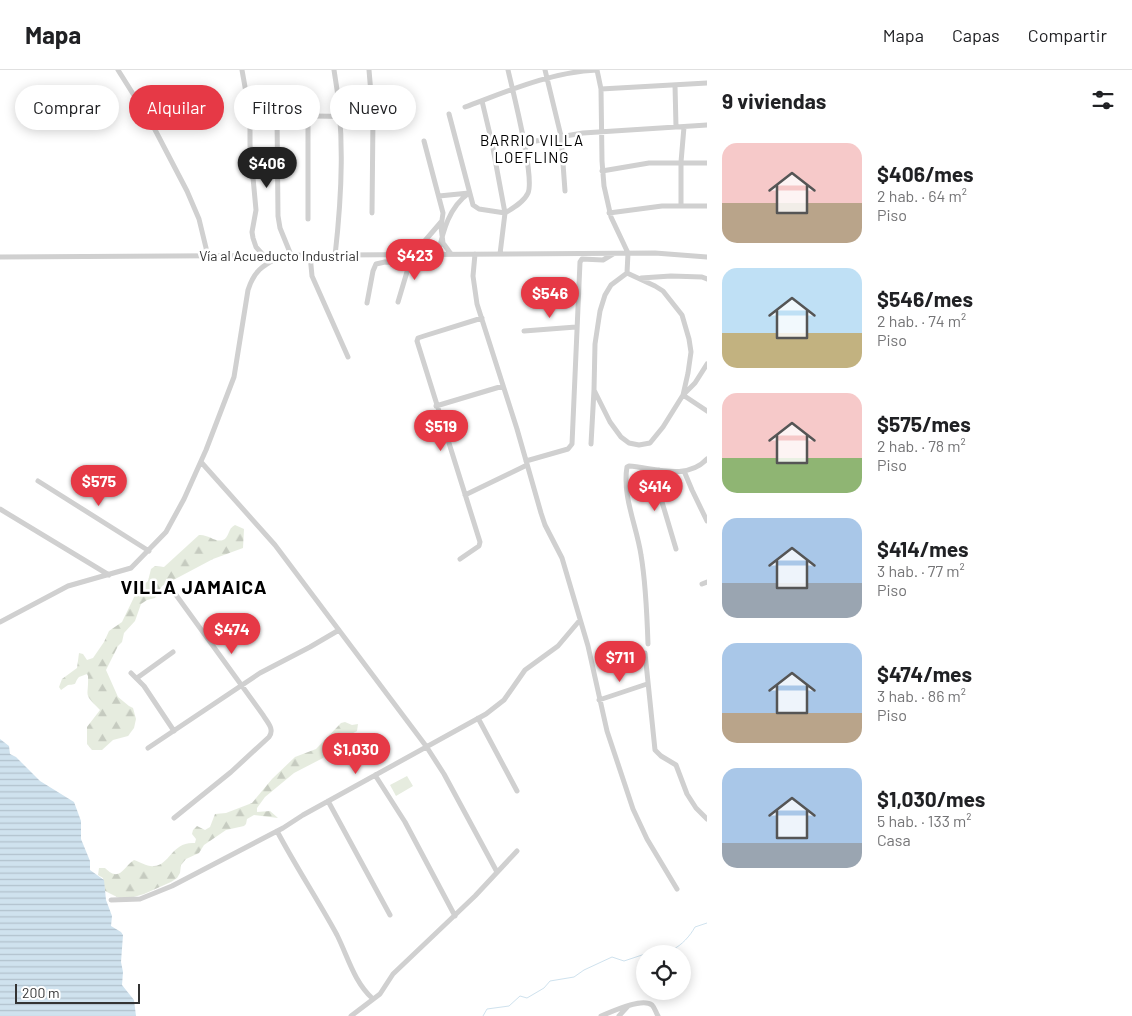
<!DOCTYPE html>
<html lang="es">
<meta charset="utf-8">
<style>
:root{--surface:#fff;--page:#f6f6f6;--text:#202124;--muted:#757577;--line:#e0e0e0;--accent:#e63946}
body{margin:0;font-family:Barlow,sans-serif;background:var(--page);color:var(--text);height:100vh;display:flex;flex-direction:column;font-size:19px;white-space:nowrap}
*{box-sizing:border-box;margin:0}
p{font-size:16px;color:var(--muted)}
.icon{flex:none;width:28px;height:28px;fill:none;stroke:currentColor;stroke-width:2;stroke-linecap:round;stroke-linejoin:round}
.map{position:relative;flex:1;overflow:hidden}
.side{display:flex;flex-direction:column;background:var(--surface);width:425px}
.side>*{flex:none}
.hud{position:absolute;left:15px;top:15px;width:475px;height:45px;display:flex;gap:10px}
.buttons{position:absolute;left:636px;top:875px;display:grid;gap:10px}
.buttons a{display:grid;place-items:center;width:55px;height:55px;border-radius:50%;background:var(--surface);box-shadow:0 2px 12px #0003;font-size:25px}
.scale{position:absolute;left:15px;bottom:12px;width:125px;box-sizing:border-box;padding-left:5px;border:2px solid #333;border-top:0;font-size:14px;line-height:18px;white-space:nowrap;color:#333;-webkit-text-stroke:4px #fff;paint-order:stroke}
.price{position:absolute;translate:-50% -42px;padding:0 11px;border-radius:18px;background:var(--accent);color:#fff;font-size:16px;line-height:32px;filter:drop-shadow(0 1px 2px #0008)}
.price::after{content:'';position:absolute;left:50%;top:30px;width:15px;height:11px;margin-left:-8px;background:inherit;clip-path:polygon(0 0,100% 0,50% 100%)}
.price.current{background:#222;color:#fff}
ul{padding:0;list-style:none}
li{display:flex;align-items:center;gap:15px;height:125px;padding:0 15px}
li span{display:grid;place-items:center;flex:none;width:140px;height:100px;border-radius:15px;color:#555}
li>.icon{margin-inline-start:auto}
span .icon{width:60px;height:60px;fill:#fffc;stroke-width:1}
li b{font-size:21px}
h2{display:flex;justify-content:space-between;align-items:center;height:60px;padding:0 15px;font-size:21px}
.chip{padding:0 18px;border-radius:22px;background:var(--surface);box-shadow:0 2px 12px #0003;font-size:18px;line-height:45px}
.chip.current{background:var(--accent);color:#fff}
header{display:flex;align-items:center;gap:30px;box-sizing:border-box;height:70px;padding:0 25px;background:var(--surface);border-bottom:1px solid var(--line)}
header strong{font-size:24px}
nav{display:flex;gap:28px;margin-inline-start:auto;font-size:18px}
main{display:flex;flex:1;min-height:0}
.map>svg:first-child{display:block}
.forest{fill:url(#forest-firs)}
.pitch{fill:#e6ecdf}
.water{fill:url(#water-rules)}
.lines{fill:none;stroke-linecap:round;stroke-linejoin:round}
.stream{stroke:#cfe2ee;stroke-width:1}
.street{stroke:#d0d0d0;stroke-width:5}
.labels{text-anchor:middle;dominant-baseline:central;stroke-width:5;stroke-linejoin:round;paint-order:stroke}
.street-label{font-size:14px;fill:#333;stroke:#fff}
.neighbourhood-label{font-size:15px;letter-spacing:1px;fill:#000;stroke:#fff}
.district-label{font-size:19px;font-weight:bold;letter-spacing:1px;fill:#000;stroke:#fff}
</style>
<header>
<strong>Mapa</strong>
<nav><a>Mapa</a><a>Capas</a><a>Compartir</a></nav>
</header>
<main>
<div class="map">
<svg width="707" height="946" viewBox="0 0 707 946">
<defs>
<pattern id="forest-firs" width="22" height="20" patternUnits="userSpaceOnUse" patternTransform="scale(1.25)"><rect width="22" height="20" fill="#e6ecdf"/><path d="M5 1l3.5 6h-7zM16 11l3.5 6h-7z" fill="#c6cbc0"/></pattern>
<pattern id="water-rules" width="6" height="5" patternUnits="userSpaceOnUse" patternTransform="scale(1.25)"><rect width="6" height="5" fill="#cfe2ee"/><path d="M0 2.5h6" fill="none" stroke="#b2c2cd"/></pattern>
</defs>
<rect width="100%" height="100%" fill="#fff"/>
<path class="forest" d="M235 455 244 459 243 478 213 489 162 516 155 528 147 530 141 534 135 551 124 563 122 572 118 576 106 600 118 627 129 636 133 638 136 649 134 658 128 666 113 670 102 680H92L87 674V657L100 640C82 622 89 628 88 606L87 604 79 607C73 614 79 614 68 615L61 620 59 617 62 609 77 598 79 583 83 584 87 590 93 588 104 572 109 561 122 552 137 521 148 511 151 499 155 496 164 497 199 465C208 464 216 473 223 470 229 468 228 458 235 455Z
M345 652 352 655 358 654 357 661 340 670 333 678 323 688 294 703 265 727 257 738V742L270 741 278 748 254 745 247 749 246 754 244 756 226 760 204 775 199 783 186 789 181 795 180 803 177 808 171 812 144 824 127 829 119 828 105 821 103 808 98 805 99 798H105C120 813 123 797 134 790 140 792 148 797 154 796 170 795 172 771 195 773L196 769 192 764 193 760 197 756 205 760 210 757 215 744 226 743 252 733 272 709 295 687 316 679 341 653Z"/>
<path class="pitch" d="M407 706 413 716 396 726 390 715Z"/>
<path class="water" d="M0 669 9 676 10 684 16 687 40 711 74 732 81 751V769L90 791V800L104 810 106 830 112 846 111 856 121 862 123 865 121 892 123 902 122 915 134 930 136 946H0Z"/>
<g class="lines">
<path class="stream" d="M647 884C654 882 667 882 672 880 682 875 690 866 695 857L707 853
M483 946 487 939 509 936 520 926 527 928 544 918 550 911 574 907 584 900 612 887 624 891 645 884"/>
<path class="street" d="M118 0 152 54 187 121 199 149 208 186
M242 0 250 45V75L256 140 252 162 253 168 256 177 264 186
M334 0C345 61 342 124 335 186
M369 0 373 47 372 143
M545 0 561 66 565 121
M675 15 676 57
M601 19 707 13
M482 31 492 73 505 143 500 184
M308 34V149
M465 37C508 21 551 2 597 0L601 19 602 91 604 116 611 147 628 183 627 203
M449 44 473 135 479 139 505 143C513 138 524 132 528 123 535 107 513 22 508 0
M250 45 373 47
M277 45 278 146 280 158 291 185
M424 71 443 143 441 157 443 173 451 184
M524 73 583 63 707 55
M602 101 649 93H707
M439 126 469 123
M681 136V92L684 57
M609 143 662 136H707
M438 184C443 161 449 137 469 123
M475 184 473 206 477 234 517 359 541 443 545 455 562 488 588 576 607 661 633 739 647 769 677 819
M310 185 312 206 348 287
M420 185 423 173 441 152
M0 187 655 183 707 187
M627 203 655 216 663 221 682 245 689 269 691 282 688 303 683 325 663 357 650 373 639 375 629 373 621 367 610 352 594 320 595 274 600 241 605 225 611 215Z
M641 208 671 206 702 207 707 209
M398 232 412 185
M367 233 373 201 376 194 385 192 409 193
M524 261 576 257
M707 294 695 313 683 325 707 341
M436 336 503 316
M591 374 594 320
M526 391 568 379 572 374 580 192 582 189 603 190 613 184
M201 392 275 475 426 676 444 704 497 802
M659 400 662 432 676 479
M684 401 692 420 707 451
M38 411 149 481
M465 425 527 395
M0 439 109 505
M460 489 479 476 480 472 417 271 418 268 424 266 482 248
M702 514 707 512
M171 518 263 645C267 652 275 659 269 667L231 702 174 748
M0 552 68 516 131 498 166 462 184 429 206 380 234 307 248 220C254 201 262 196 279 187
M648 574C647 544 646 514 641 485 637 457 622 426 627 397L629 396C654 398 687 411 707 389
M645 583 655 680 661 686 676 695 687 724 696 738 707 749
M131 603 144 616 174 661
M137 608 173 582
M599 630 647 614
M478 648 517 721
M148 678 260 603 310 577 339 560
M375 705 405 752 455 846
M328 731 390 845
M277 761C296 797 318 830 337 865 348 887 354 912 373 929
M111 830 140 829 172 816 283 758 303 745 486 644 504 630 525 600 558 576 580 550
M351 946 380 924 393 904 475 826 517 781
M601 946C611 942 642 927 652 935 655 938 656 943 658 946
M619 946 628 936"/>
</g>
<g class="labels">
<g class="street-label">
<text x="279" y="185">Vía al Acueducto Industrial</text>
</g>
<g class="neighbourhood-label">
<text x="532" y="70">BARRIO VILLA<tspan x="532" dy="17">LOEFLING</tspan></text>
</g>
<g class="district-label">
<text x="194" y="516">VILLA JAMAICA</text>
</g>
</g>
</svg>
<div class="buttons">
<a><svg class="icon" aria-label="locate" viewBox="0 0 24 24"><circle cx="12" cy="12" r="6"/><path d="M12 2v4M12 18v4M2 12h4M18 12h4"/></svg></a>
</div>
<div class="scale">200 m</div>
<b class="price current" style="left:267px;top:119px">$406</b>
<b class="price" style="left:415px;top:211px">$423</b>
<b class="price" style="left:550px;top:249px">$546</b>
<b class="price" style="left:441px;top:382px">$519</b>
<b class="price" style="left:99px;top:437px">$575</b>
<b class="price" style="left:655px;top:442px">$414</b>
<b class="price" style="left:232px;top:585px">$474</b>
<b class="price" style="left:620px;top:613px">$711</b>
<b class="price" style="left:356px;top:705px">$1,030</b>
<div class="hud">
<a class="chip">Comprar</a>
<a class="chip current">Alquilar</a>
<a class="chip">Filtros</a>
<a class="chip">Nuevo</a>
</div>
</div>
<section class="side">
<h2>9 viviendas<svg class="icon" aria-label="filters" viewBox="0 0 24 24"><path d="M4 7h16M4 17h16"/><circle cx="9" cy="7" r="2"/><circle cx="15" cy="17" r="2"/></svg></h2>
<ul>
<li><span style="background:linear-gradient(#f6c9c9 60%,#b9a48a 0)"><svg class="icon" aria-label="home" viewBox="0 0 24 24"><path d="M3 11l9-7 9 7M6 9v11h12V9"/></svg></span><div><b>$406/mes</b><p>2 hab. · 64 m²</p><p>Piso</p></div></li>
<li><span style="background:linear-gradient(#bfe0f5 65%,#c2b280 0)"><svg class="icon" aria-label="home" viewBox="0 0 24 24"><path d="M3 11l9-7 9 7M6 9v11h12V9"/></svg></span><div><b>$546/mes</b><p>2 hab. · 74 m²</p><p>Piso</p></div></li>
<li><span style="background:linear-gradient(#f6c9c9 65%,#8fb573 0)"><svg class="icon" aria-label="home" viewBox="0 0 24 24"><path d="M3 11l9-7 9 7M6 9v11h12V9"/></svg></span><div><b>$575/mes</b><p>2 hab. · 78 m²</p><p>Piso</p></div></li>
<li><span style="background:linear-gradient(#a9c7e8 65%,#9aa5b1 0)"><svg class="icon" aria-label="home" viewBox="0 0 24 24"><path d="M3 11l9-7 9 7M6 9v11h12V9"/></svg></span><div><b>$414/mes</b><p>3 hab. · 77 m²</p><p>Piso</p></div></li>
<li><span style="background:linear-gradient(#a9c7e8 70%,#b9a48a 0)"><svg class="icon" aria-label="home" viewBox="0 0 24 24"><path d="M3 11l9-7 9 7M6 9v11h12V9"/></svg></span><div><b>$474/mes</b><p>3 hab. · 86 m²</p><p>Piso</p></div></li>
<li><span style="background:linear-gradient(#a9c7e8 75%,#9aa5b1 0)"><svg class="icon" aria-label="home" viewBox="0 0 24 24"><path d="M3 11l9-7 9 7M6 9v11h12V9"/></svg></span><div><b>$1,030/mes</b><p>5 hab. · 133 m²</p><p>Casa</p></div></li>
</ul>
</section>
</main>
